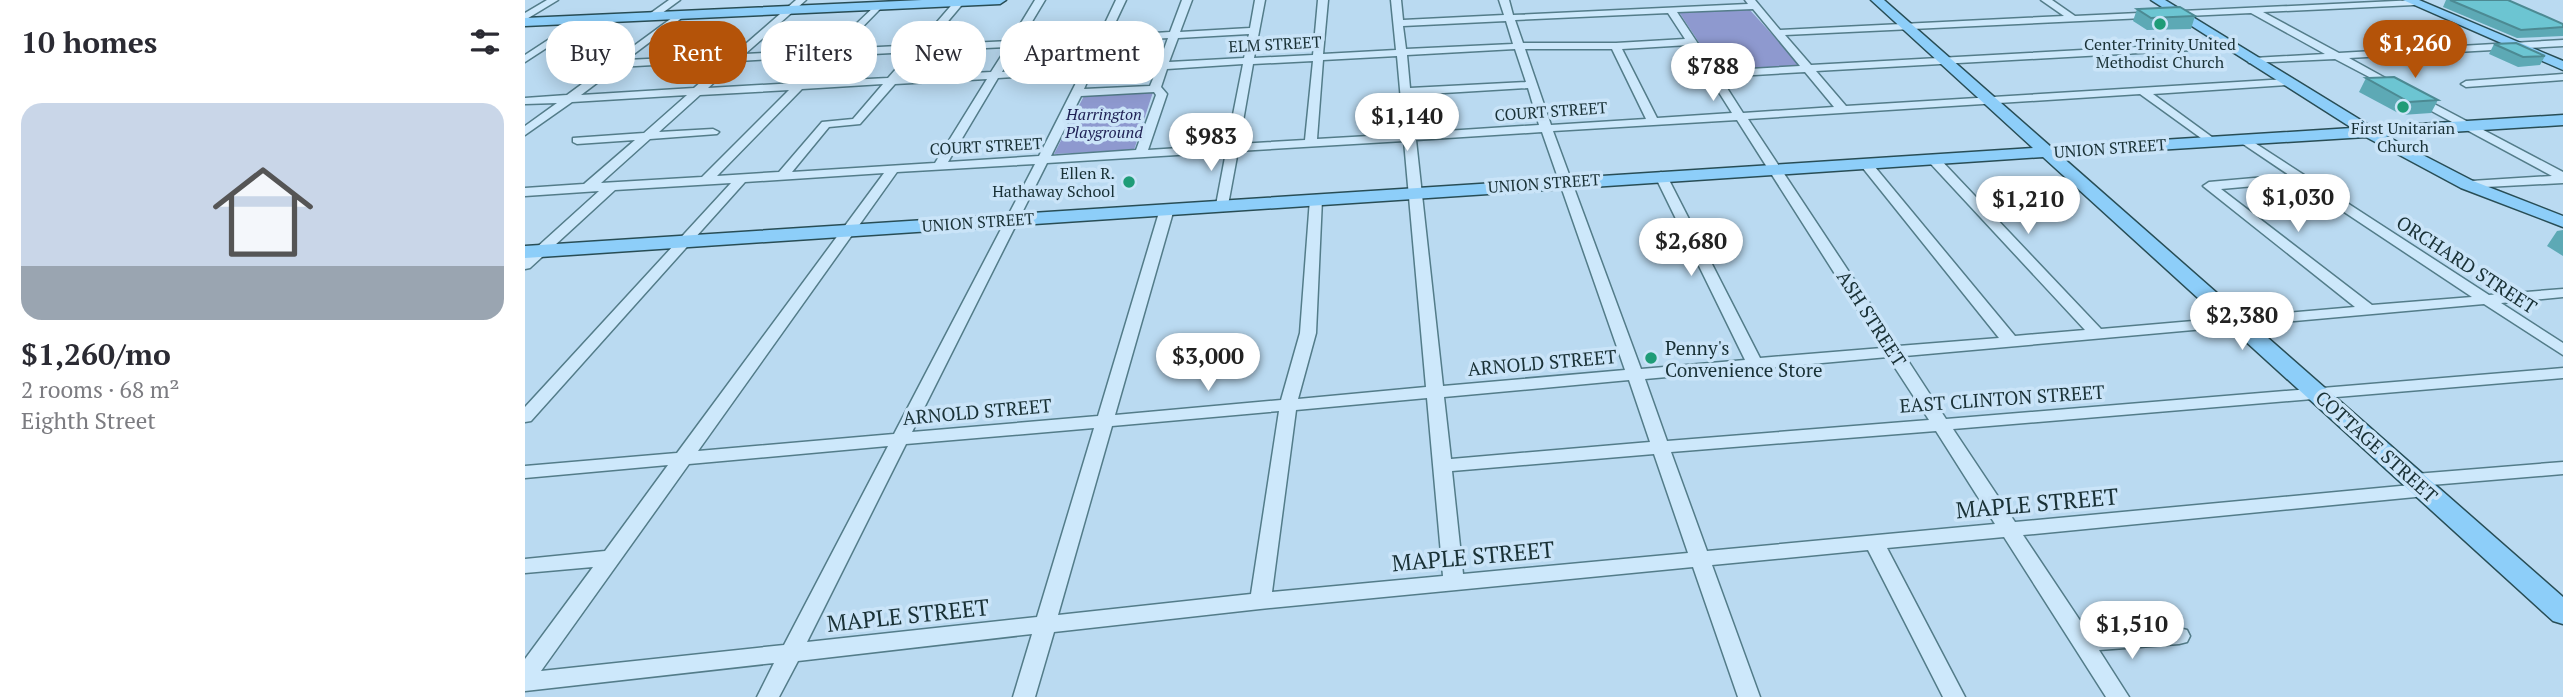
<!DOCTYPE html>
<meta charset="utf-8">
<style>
:root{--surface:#fff;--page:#f7f7f7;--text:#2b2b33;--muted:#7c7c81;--accent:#b45309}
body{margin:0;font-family:"PT Serif",serif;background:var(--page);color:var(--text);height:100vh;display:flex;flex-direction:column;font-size:26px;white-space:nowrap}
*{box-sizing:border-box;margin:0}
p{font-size:23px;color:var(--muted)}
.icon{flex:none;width:38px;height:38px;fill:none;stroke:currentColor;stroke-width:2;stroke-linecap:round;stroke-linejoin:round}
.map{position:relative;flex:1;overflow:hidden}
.drawer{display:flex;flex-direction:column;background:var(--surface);width:525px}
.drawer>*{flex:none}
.hud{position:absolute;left:21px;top:21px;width:665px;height:63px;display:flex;gap:14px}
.price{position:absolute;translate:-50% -60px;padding:0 16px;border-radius:24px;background:#fff;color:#222;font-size:23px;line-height:46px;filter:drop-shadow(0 2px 4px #0008)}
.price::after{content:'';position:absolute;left:50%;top:42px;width:21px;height:16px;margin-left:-10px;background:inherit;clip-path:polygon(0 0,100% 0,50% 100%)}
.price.selected{background:var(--accent);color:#fff}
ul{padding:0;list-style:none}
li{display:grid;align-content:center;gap:14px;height:371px;padding:0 21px}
li span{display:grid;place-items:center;height:217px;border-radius:21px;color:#555}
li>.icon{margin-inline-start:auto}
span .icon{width:126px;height:126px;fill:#fffc;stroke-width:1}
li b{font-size:30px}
h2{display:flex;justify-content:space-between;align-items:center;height:84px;padding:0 21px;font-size:30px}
.tag{padding:0 24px;border-radius:28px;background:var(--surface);box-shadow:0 4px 18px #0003;font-size:24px;line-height:63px}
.tag.selected{background:var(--accent);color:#fff}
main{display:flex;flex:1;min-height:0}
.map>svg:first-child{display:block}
.green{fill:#8e99cf}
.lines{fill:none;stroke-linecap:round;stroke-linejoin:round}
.minor-casing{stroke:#537c89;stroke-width:3}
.major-casing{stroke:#284d55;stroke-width:3}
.minor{fill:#cde8fb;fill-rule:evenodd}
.major{fill:#8dcef9;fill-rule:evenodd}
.wall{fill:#5da9b5}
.building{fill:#6cc5d2;stroke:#4c8a93;stroke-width:2}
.poi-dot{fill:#1f9c77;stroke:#cae4f8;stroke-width:2.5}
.labels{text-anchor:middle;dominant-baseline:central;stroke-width:7;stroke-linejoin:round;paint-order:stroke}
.far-street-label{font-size:16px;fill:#193136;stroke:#cae4f8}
.far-poi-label{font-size:16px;fill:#193136;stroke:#cae4f8}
.far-park-label{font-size:16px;font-style:italic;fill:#1e2054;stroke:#cae4f8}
.street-label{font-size:19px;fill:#193136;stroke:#cae4f8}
.poi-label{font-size:19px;fill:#193136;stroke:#cae4f8;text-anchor:start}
.near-street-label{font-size:23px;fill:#193136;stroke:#cae4f8}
</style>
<main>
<section class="drawer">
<h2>10 homes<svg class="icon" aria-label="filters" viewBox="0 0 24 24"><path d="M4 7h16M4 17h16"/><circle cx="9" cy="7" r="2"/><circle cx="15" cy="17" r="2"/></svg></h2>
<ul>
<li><span style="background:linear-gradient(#c9d6e8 75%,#9aa5b1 0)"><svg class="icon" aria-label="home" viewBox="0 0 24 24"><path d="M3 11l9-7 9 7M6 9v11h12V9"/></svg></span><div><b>$1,260/mo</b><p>2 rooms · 68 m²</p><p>Eighth Street</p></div></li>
</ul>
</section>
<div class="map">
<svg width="2038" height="697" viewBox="0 0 2038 697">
<rect width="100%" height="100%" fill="#badaf1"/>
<path class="green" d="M1224 9 1276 66 1192 70 1154 12Z
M628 92 609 150 529 154 559 96Z"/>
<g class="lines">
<defs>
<path id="minor" d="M22 0H33L0 20V13Z
M144 0H155L129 19H123V15Z
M271 0H281L220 54 304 50 353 3 358 6 356 8 316 49 392 45 431 0H441L403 45 485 41 510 0H520L496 40 574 36 591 0H601L584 36 645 32 657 0H667L655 32 725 28 730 0H740L729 58 788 55 793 0H803L798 54 871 50 866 0H876L878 20 979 15 974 0H984L988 15 1223 4 1220 0H1230L1255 30 1539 16 1516 0H1527L1550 16 1892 0 1894 2 1889 5 1738 12 1814 53 2038 40V46L1824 58 1873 85V89L1869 90 1810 59 1724 63 1723 61 1728 58 1800 54 1726 13 1260 35 1286 65 1704 42 1709 45 1704 48 1291 71 1321 106 1762 79 1767 82 1762 85 1628 94 1691 140V144L1687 146 1615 94 1223 119 1373 346 1474 338 1337 167V161H1345L1490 336 1560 330 1405 163V157H1413L1576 329 1830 307 1678 186 1684 182 1764 175 1715 142V138L1719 136 1964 295 2038 289V297L1976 303 2038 343V355L1959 304 1380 356 1421 419 2038 368V378L1428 429 1490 522 1886 485 1881 480 1884 476 1890 474 2038 462V474L1906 485 1910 490 1908 495 1901 496 1498 535 1564 634 1654 628 1662 630 1665 636 1662 642 1654 644 1574 650 1604 697H1581L1479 537 1362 548 1440 697H1418L1343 550 1187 565 1235 697H1213L1168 567 735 609 529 632 510 697H488L507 634 273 661 254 697H232L249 663 0 691V659L68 567 0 573V559L80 551 143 465 0 478V466L152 453 359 173 220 182 6 421 0 422V407L206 183 90 190 5 268 0 269V258L74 191 0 196V188L59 184 110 140 52 144 48 142V138L119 133 162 95 47 102 0 135V126L32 103 0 104V98L42 95 155 12 158 13V17L101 60 208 55ZM1228 9 1275 66 1191 71 1152 12ZM1143 13 1160 39 1091 43H998L990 20ZM981 21 988 44 881 49 878 26ZM724 34 719 58 644 62 653 38ZM643 38 634 63 569 67 581 42ZM571 42 559 67 477 72 492 46ZM1164 45 1207 113 1132 118 1097 49ZM482 47 466 72 375 77 397 51ZM990 49 1001 82 885 88 882 55ZM1000 49H1087L1121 119 1026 125ZM386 52 363 78 284 82 310 56ZM298 56 271 83 183 88 213 61ZM872 56 879 134 792 139 798 60ZM200 61 169 88 56 95 93 67ZM788 61 780 140 714 144 728 64ZM718 64 702 145 623 150 642 94 636 87 642 69ZM632 69 625 86 559 89 566 73ZM1280 72 1309 107 1218 113 1195 77ZM556 73 514 156 423 162 473 78ZM462 79 410 163 267 172 304 127 335 124 370 84ZM358 84 328 119 297 122 254 172 192 176 277 89ZM1003 88 1014 125 890 133 886 95ZM264 90 177 177 76 183 125 139 192 134 194 132 188 129 134 132 175 95ZM629 92 631 95 611 150 526 156 556 96ZM1212 120 1357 348 1235 358 1142 176 1136 172 1130 176 1220 360 1116 369 1028 131ZM1017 132 1100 370 918 386 891 140ZM879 141 901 387 773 399 791 333 797 199 791 195 785 199 775 333 756 400 590 415 649 209 642 205 635 209 573 416 387 432 522 163 701 152 691 205 697 209 703 205 713 151ZM510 164 369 434 173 451 372 172ZM1774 182 1947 297 1847 305 1696 189ZM1363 357 1404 420 1142 441 1120 379ZM1104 380 1125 442 926 459 919 397ZM902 398 918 576 747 592 771 410ZM754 411 726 594 533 615 587 426ZM569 428 512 617 282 642 381 444ZM1411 431 1470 524 1182 551 1146 452ZM363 446 259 645 16 671 164 464ZM1129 454 1163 553 938 574 927 471Z
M58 17 66 19 0 62V55Z
M2038 74V80L1941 87 1936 84 1941 81Z
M1888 97H1896L2038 172V183L1942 188 1940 185 1946 181 2027 176 1888 101Z"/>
<path id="major" d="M397 0H481L475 4 0 26V18Z
M1346 0H1359L1526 147 1827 128 1626 0H1640L1847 127 2038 115V125L1861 136 1948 181 2038 216V227L1936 188 1841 137 1536 156 2038 597V624L2028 621 1518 157 0 258V246L1508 148Z
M1878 0H1894L2038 61V70Z"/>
</defs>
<use href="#minor" class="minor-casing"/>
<use href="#major" class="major-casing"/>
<use href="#minor" class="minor"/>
<use href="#major" class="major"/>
</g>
<path class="wall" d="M1921 0H1983L2038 24V36L1992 38 1918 7Z
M1612 9 1670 16 1666 29 1622 30 1608 21Z
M1969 44 2020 56 2015 65 1993 67 1964 54Z
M1841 78 1913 100 1906 113 1877 115 1834 92Z
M2038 230V256L2022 246 2032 231Z"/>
<path class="building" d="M1925 0H1983L2038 24V27L1996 30Z
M1655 7 1670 16 1626 18 1612 9Z
M1991 43 2020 56 1998 57 1969 44Z
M1869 77 1913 100 1884 102 1841 78Z"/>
<g class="poi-dot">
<circle cx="1635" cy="24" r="7"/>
<circle cx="1878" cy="107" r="7"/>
<circle cx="604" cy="182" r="7"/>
<circle cx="1126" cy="358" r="7"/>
</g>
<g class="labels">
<g class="far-street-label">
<text transform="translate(750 44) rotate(-3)">ELM STREET</text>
<text transform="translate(1026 111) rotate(-4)">COURT STREET</text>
<text transform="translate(461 146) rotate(-3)">COURT STREET</text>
<text transform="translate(1585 148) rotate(-4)">UNION STREET</text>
<text transform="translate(1019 183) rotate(-4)">UNION STREET</text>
<text transform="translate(453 222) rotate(-4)">UNION STREET</text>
</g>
<g class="far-poi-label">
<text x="1635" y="44">Center Trinity United<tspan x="1635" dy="18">Methodist Church</tspan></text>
<text x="1878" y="128">First Unitarian<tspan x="1878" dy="18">Church</tspan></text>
<text x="590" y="173" text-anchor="end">Ellen R.<tspan x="590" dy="18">Hathaway School</tspan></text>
</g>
<g class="far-park-label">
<text x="579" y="114">Harrington<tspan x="579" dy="18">Playground</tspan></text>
</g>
<g class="street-label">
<text transform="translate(1942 264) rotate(33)">ORCHARD STREET</text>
<text transform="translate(1347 318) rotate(57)">ASH STREET</text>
<text transform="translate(1017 362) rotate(-5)">ARNOLD STREET</text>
<text transform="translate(1477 398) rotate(-4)">EAST CLINTON STREET</text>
<text transform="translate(452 411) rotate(-5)">ARNOLD STREET</text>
<text transform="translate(1852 446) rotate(42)">COTTAGE STREET</text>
</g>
<g class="poi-label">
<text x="1140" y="347">Penny's<tspan x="1140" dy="22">Convenience Store</tspan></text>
</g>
<g class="near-street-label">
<text transform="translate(1512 503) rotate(-5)">MAPLE STREET</text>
<text transform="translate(948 556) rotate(-5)">MAPLE STREET</text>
<text transform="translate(383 615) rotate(-6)">MAPLE STREET</text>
</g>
</g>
</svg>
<b class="price selected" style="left:1890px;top:80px">$1,260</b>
<b class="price" style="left:1188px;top:103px">$788</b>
<b class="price" style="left:882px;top:153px">$1,140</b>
<b class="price" style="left:686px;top:173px">$983</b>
<b class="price" style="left:1773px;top:234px">$1,030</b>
<b class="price" style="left:1503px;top:236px">$1,210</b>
<b class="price" style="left:1166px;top:278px">$2,680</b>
<b class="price" style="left:1717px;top:352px">$2,380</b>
<b class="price" style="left:683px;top:393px">$3,000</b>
<b class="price" style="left:1607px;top:661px">$1,510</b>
<div class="hud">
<a class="tag">Buy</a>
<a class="tag selected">Rent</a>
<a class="tag">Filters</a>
<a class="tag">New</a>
<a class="tag">Apartment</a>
</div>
</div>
</main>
